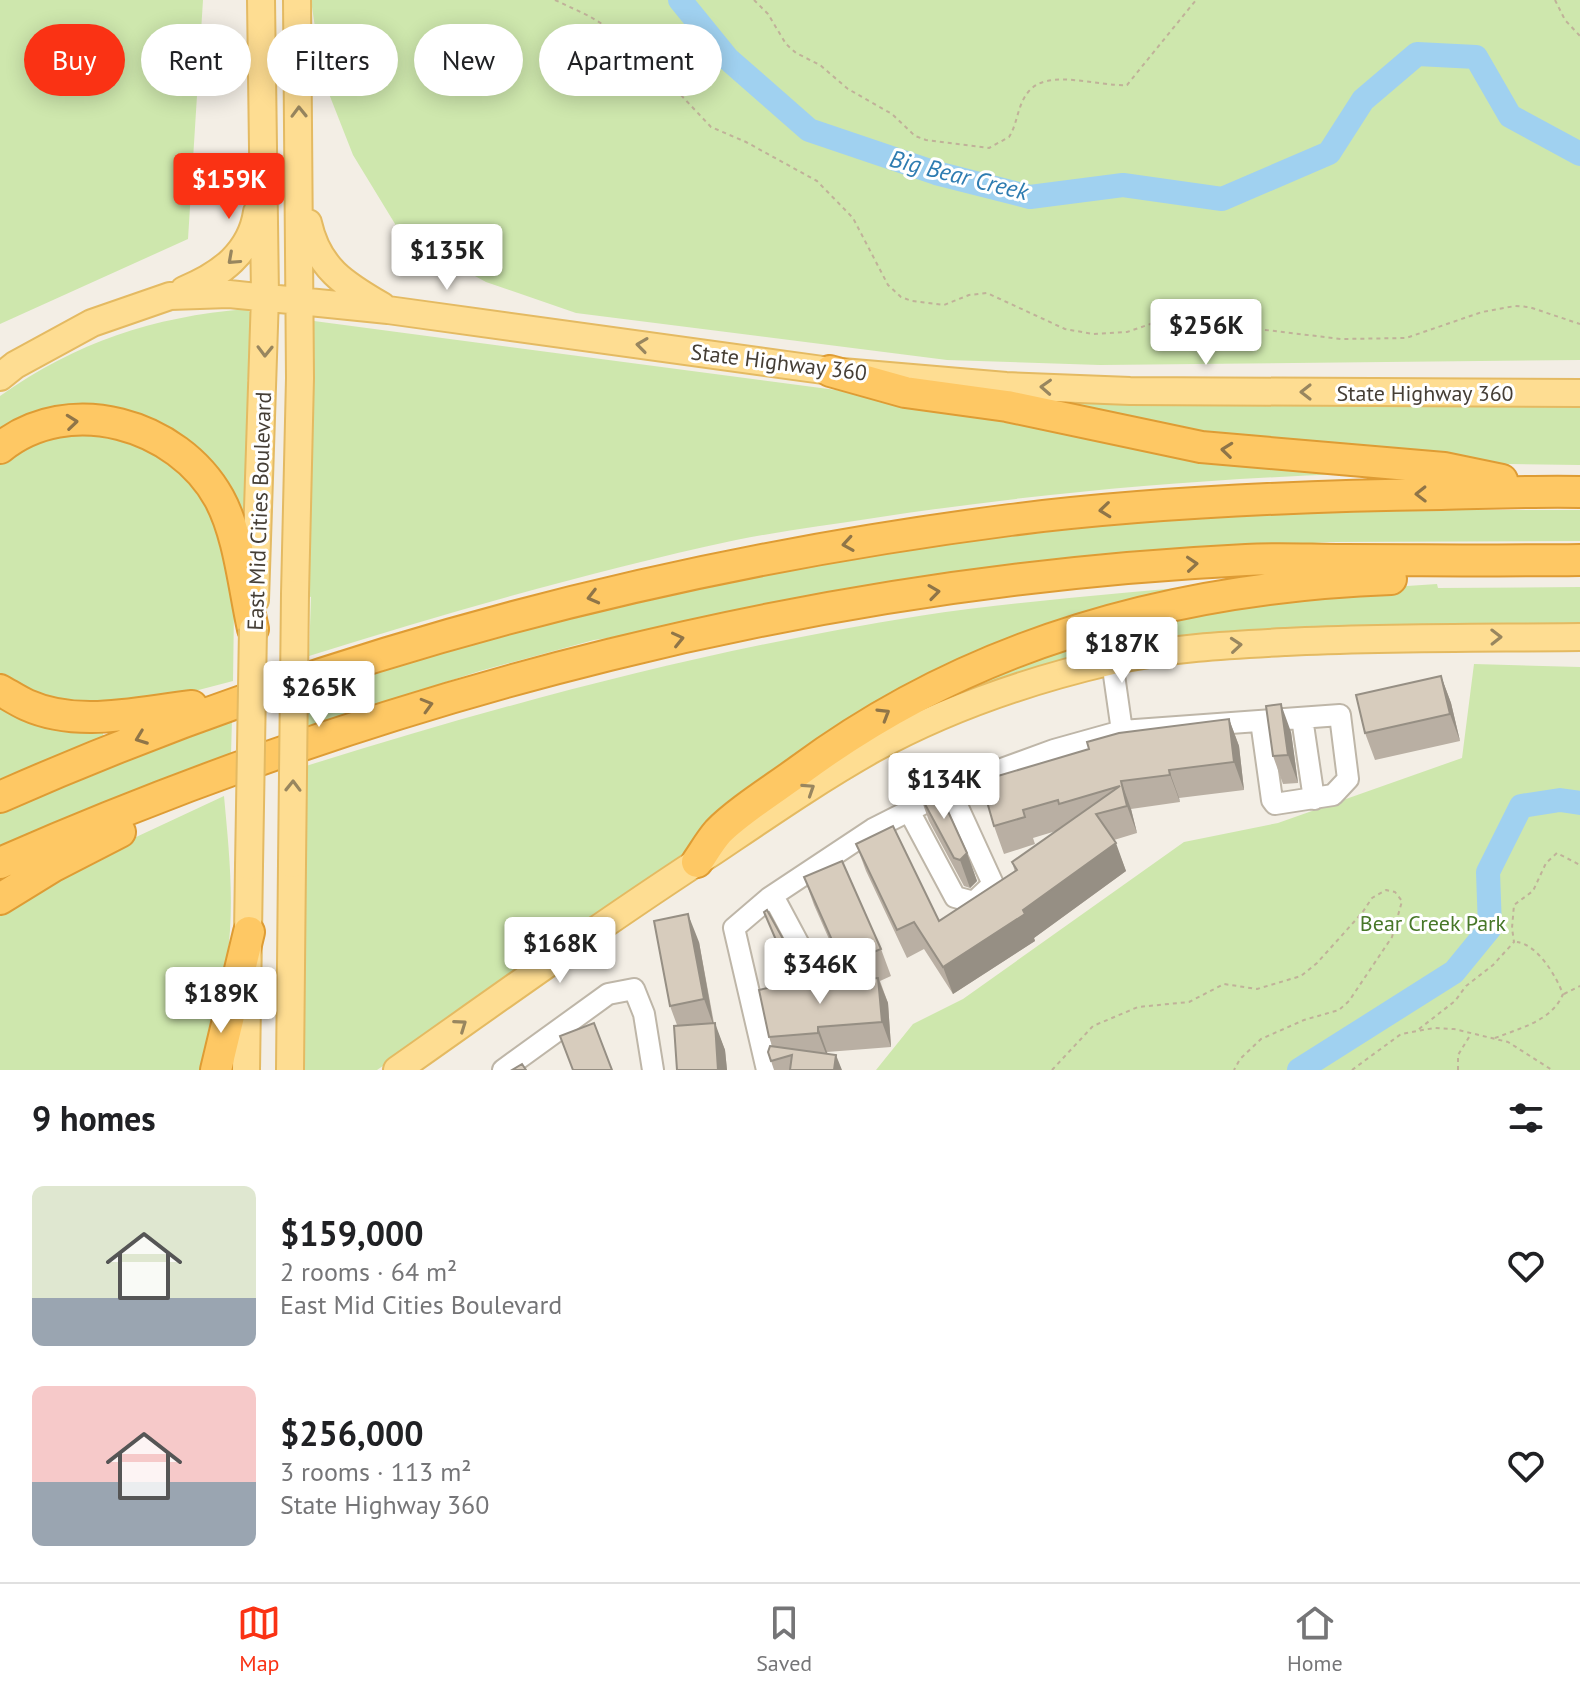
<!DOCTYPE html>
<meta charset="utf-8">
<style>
:root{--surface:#fff;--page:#f2f2f2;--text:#202124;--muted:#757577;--line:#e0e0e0;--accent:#fa3214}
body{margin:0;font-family:"PT Sans",sans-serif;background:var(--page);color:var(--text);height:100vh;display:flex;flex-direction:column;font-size:30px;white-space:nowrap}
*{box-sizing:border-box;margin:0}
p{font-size:26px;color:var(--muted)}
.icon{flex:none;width:44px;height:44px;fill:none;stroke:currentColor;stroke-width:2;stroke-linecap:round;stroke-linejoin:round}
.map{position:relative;height:1070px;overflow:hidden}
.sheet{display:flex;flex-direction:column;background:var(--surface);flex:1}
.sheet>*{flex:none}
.top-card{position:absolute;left:24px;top:24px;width:800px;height:72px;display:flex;gap:16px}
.price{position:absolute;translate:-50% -68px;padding:0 18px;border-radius:8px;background:#fff;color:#222;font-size:26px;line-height:52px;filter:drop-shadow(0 2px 4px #0008)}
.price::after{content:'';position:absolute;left:50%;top:48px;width:24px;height:18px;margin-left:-12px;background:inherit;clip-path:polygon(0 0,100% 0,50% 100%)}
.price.active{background:var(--accent);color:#fff}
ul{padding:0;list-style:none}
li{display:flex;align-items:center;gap:24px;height:200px;padding:0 32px}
li span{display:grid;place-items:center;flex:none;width:224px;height:160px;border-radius:12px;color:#555}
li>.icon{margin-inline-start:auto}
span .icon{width:96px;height:96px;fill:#fffc;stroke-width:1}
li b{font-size:34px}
h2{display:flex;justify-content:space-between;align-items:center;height:96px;padding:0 32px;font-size:34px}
.tag{padding:0 28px;border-radius:36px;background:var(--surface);box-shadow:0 4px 20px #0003;font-size:28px;line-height:72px}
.tag.active{background:var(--accent);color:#fff}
.dock{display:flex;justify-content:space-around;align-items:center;height:112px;border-top:2px solid var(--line);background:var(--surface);font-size:22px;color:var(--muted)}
.dock a{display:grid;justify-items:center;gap:4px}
.dock .active{color:var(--accent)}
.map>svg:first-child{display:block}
.green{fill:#cee7ad}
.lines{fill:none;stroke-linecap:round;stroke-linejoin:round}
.river{stroke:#a0d1f0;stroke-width:24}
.minor-casing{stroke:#beb6a8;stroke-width:24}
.major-casing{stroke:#e4ba62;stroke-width:30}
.highway-casing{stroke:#de9c34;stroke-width:34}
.path{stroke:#c0b199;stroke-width:2;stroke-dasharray:4 4;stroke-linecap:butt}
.minor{stroke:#fff;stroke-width:20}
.major{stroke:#fedd92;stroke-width:26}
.highway{stroke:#fec864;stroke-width:30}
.major-bridge-casing{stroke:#e4ba62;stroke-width:30;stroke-linecap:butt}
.major-bridge{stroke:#fedd92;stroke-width:26}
.wall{fill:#b9afa3}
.shaded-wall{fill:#968f84}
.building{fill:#d7ccbd;stroke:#968f84;stroke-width:2}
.oneway{stroke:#98865f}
.oneway2{stroke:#8f7548}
.labels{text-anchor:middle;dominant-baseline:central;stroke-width:6;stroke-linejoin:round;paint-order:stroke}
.street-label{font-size:22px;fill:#453e35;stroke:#fff}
.park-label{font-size:22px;fill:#477728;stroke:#fff}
.water-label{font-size:24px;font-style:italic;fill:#2e7cb1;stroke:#fff}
</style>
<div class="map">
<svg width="1580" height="1070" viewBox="0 0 1580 1070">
<rect width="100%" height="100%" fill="#f3eee5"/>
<path class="green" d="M0 0H203L188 239 0 324Z
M311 0H1580V360L1100 365 947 360 576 313 486 282 403 237 353 155 322 76Z
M246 309 250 312V379L247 380 249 386 248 527 155 429 0 440V396C77 342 152 317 246 309Z
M314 321 874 395 1344 474C1186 480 1030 494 874 518 828 525 782 531 736 540 592 571 450 612 309 656L311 597 305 595 308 326Z
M1039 396 1580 402V465L1510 464 1298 450 1144 429Z
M53 434 124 435 181 466 216 517 230 572 234 610 233 681 145 704 80 711 0 679V460Z
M1329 510H1580V541L1330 542 1192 550 594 640 480 671 306 727 308 692C444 652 579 612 717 584 919 542 1123 520 1329 510Z
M1239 582 1018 642 692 848 589 925 377 1070H298L306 766C507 703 710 649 919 616 1025 600 1132 593 1239 582Z
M1437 584 1438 588 1580 587V630L1244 635 853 746 988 675 1136 623 1347 590Z
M1474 664 1580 667V1070H876L913 1024 963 999 1184 842 1278 823 1462 758Z
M0 700 100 727 104 736 0 779Z
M232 719 231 755 0 849V813L142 752Z
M224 796C228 840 233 886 230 930 227 977 216 1024 208 1070H0V912L74 866Z"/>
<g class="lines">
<path class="river" d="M680 0 728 59 809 130 936 173 1030 197 1123 185 1222 199 1329 153 1363 100 1417 54 1476 57 1510 116 1580 154
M1299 1070 1454 972 1490 928 1488 872 1521 806 1560 800 1580 803"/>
<defs>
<path id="minor" d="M1112 661 1122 731
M1302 718 1314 799
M909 811 955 897 974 902 993 884 950 790
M773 896 811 967C815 987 797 987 781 991
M503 1070 608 994 634 989 644 1014 653 1070
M767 1070 734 928 769 898 873 829 966 782 1054 750 1122 731 1340 715 1348 779 1333 795 1275 804 1272 800 1261 721"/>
<path id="major" d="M308 223C318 268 344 284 382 306
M184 290C220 275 251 253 257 212
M0 377 15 365 92 323 170 296 229 294 388 310 830 371 1006 386 1130 391 1580 393
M295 594 300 378 297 0
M255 600 265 296 261 0
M246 1070 249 866
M290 1070 292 864
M397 1070C502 996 606 921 714 851 766 816 818 780 873 749 946 709 1030 680 1112 661 1168 648 1228 645 1286 642 1384 637 1482 638 1580 637"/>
<path id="highway" d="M830 371 905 392 1007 406 1201 447 1444 468 1502 480
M0 448C69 392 178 424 219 498 239 534 244 589 253 629
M0 690C9 695 18 701 27 705 78 728 138 712 192 706
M0 797C321 655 662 565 1010 520 1153 502 1298 496 1441 494 1488 493 1534 491 1580 492
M697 862C704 852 710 841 718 832 737 812 777 787 800 770 974 641 1177 587 1391 579
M0 863C392 691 817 581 1246 560 1278 558 1311 560 1343 560 1422 560 1501 561 1580 560
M0 899 52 867 120 832
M216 1070 249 932"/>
</defs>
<use href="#minor" class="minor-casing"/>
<use href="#major" class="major-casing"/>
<use href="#highway" class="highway-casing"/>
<path class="path" d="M555 0 589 16 630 41 711 127 746 142 817 181 853 218 888 285 901 297 912 301 944 305 969 295 987 293 1065 329 1093 334 1127 332 1168 318 1209 332 1249 328 1341 339 1406 338 1482 312 1515 306 1529 307 1580 324
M754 0 768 14 786 44 796 53 820 65 848 89 892 114 915 136 926 140 989 148 1009 137C1018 123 1017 105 1029 91 1049 68 1099 87 1127 85L1196 0
M1555 0 1565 20 1580 36
M1564 994 1580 986
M1419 1029 1455 1001 1466 986 1493 965 1514 942 1512 928 1514 905 1533 891 1546 863 1557 853 1580 865
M1495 1038C1520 1028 1552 1021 1563 994 1556 976 1538 945 1517 942
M1052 1070 1093 1026 1138 1007 1189 1002 1224 984 1257 989 1301 976 1317 963 1362 913 1372 898 1386 890 1395 892 1402 901 1392 937 1349 1001 1339 1010 1304 1020 1261 1039 1240 1059 1234 1070
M1352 1070 1401 1034 1434 1028 1454 1029 1508 1042 1552 1070
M1458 1070V1055L1471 1034"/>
<use href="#minor" class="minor"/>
<use href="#major" class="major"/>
<use href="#highway" class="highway"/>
<defs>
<path id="major-bridge" d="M292 864 295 594
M249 866 253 629"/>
</defs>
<use href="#major-bridge" class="major-bridge-casing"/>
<use href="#major-bridge" class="major-bridge"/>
</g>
<path class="wall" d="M1441 676 1451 703 1460 741 1375 760 1365 733Z
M1229 719 1239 746 1244 790 1179 798 1180 802 1131 809 1137 833 1114 840 1126 871 1034 938 1035 941 953 994 924 949 907 958 866 871 856 844 939 921 1015 872 1012 862 1056 831 1033 838 1035 844 1004 854 994 826 981 781Z
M1291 732 1298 783 1283 784 1273 756Z
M919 793 967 853 977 881 970 888 964 886 929 821Z
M804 877 881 949 891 976 880 981 888 1003 891 1047 827 1052 834 1070H774L771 1061 773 1047 769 1037 847 980 814 905Z
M764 912 793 957 796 967 789 970Z
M699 942 714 1023 725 1050 727 1070H677V1025L670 1006Z"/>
<path class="shaded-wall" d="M1441 676 1451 703 1460 741 1450 714Z
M1281 704 1291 732 1298 783 1288 755Z
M1229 719 1239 746 1244 790 1234 762Z
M1169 770 1179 798 1180 802 1170 775Z
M1121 781 1131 809 1137 833 1127 806Z
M1116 843 1126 871 1034 938 1035 941 953 994 943 967Z
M967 853 977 881 970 888 960 860Z
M688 914 699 942 714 1027 704 999Z
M878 978 888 1003 891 1047 882 1022Z
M715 1023 725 1050 727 1070H718Z
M818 1027 827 1052 828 1059 818 1033Z
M836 1055 842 1070H834Z"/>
<path class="building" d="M1441 676 1450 714 1365 733 1356 695Z
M1281 704 1288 755 1273 756 1266 706Z
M1229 719 1234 762 1169 770 1170 775 1121 781 1127 806 1096 814 1116 843 1023 910 1025 914 943 967 914 922 897 930 856 844 893 826 939 921 1017 870 1012 862 1120 786 1059 804 1058 800 1023 810 1025 817 994 826 981 781 1089 749 1087 742 1119 733Z
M936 785 967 853 960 860 954 858 919 793Z
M842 861 881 949 843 965 804 877Z
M767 910 793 957 785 961 764 912Z
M688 914 704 999 670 1006 654 921Z
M878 978 882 1022 818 1027V1033L769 1037 759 990 776 986Z
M594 1023 612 1070H573L560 1036Z
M715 1023 718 1070H677L674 1026Z
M770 1046 836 1055 834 1070H790L792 1055 771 1061 768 1052Z
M522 1064 526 1070H512Z"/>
<defs><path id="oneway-chevron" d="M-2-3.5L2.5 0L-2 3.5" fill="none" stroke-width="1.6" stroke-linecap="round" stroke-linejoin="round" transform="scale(2)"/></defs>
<g class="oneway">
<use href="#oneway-chevron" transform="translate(299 112) rotate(-91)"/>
<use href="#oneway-chevron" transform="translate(233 259) rotate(138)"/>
<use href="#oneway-chevron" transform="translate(642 345) rotate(-172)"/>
<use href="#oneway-chevron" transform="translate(265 351) rotate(91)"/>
<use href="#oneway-chevron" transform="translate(1046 387) rotate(-177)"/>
<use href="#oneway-chevron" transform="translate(1306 392) rotate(-180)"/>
<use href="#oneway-chevron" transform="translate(1496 637) rotate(-1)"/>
<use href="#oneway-chevron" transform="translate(1236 645) rotate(-5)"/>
<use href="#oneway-chevron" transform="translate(293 786) rotate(-89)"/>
<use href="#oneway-chevron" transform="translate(809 789) rotate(-33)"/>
<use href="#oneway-chevron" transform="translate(461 1025) rotate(-35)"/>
</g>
<g class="oneway2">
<use href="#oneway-chevron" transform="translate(72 422) rotate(-6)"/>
<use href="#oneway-chevron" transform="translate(1227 450) rotate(-174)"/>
<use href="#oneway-chevron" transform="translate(1421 494) rotate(179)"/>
<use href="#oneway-chevron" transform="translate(1105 510) rotate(174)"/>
<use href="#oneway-chevron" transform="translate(848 544) rotate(171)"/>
<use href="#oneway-chevron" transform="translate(1192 564) rotate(-4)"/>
<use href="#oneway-chevron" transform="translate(934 592) rotate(-8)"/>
<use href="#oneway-chevron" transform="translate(593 597) rotate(166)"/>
<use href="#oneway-chevron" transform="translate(678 639) rotate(-13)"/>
<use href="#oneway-chevron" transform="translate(427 705) rotate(-16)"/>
<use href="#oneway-chevron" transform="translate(884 714) rotate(-31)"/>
<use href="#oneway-chevron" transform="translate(141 738) rotate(159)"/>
</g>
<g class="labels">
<g class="street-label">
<text transform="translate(779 362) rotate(7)">State Highway 360</text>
<text x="1425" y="393">State Highway 360</text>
<text transform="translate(259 511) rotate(-88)">East Mid Cities Boulevard</text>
</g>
<g class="park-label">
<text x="1433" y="923">Bear Creek Park</text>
</g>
<g class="water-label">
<text transform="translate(959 175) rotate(14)">Big Bear Creek</text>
</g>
</g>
</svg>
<b class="price active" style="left:229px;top:221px">$159K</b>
<b class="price" style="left:447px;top:292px">$135K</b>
<b class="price" style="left:1206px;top:367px">$256K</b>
<b class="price" style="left:1122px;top:685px">$187K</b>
<b class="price" style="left:319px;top:729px">$265K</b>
<b class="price" style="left:944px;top:821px">$134K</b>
<b class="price" style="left:560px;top:985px">$168K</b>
<b class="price" style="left:820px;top:1006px">$346K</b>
<b class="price" style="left:221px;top:1035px">$189K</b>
<div class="top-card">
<a class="tag active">Buy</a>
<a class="tag">Rent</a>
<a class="tag">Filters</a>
<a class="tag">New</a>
<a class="tag">Apartment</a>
</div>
</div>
<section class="sheet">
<h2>9 homes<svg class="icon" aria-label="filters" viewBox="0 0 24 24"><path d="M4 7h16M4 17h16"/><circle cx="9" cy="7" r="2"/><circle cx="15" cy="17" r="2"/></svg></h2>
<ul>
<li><span style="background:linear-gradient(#dfe7d0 70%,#9aa5b1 0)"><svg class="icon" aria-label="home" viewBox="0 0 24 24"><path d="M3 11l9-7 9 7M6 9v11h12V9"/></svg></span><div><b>$159,000</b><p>2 rooms · 64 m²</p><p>East Mid Cities Boulevard</p></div><svg class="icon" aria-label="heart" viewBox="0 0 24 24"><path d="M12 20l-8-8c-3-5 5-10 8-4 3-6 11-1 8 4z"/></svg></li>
<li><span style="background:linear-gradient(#f6c9c9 60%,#9aa5b1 0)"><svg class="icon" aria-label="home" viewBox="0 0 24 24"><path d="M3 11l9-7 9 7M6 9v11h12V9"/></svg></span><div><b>$256,000</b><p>3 rooms · 113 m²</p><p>State Highway 360</p></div><svg class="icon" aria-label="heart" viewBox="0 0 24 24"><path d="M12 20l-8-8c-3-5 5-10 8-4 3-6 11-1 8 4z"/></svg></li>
</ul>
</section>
<nav class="dock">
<a class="active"><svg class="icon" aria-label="map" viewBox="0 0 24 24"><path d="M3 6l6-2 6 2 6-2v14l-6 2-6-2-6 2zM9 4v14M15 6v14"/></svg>Map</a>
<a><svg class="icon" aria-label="saved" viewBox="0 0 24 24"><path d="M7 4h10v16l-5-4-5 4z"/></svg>Saved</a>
<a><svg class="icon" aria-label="home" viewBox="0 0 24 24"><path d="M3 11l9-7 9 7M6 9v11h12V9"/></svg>Home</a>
</nav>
